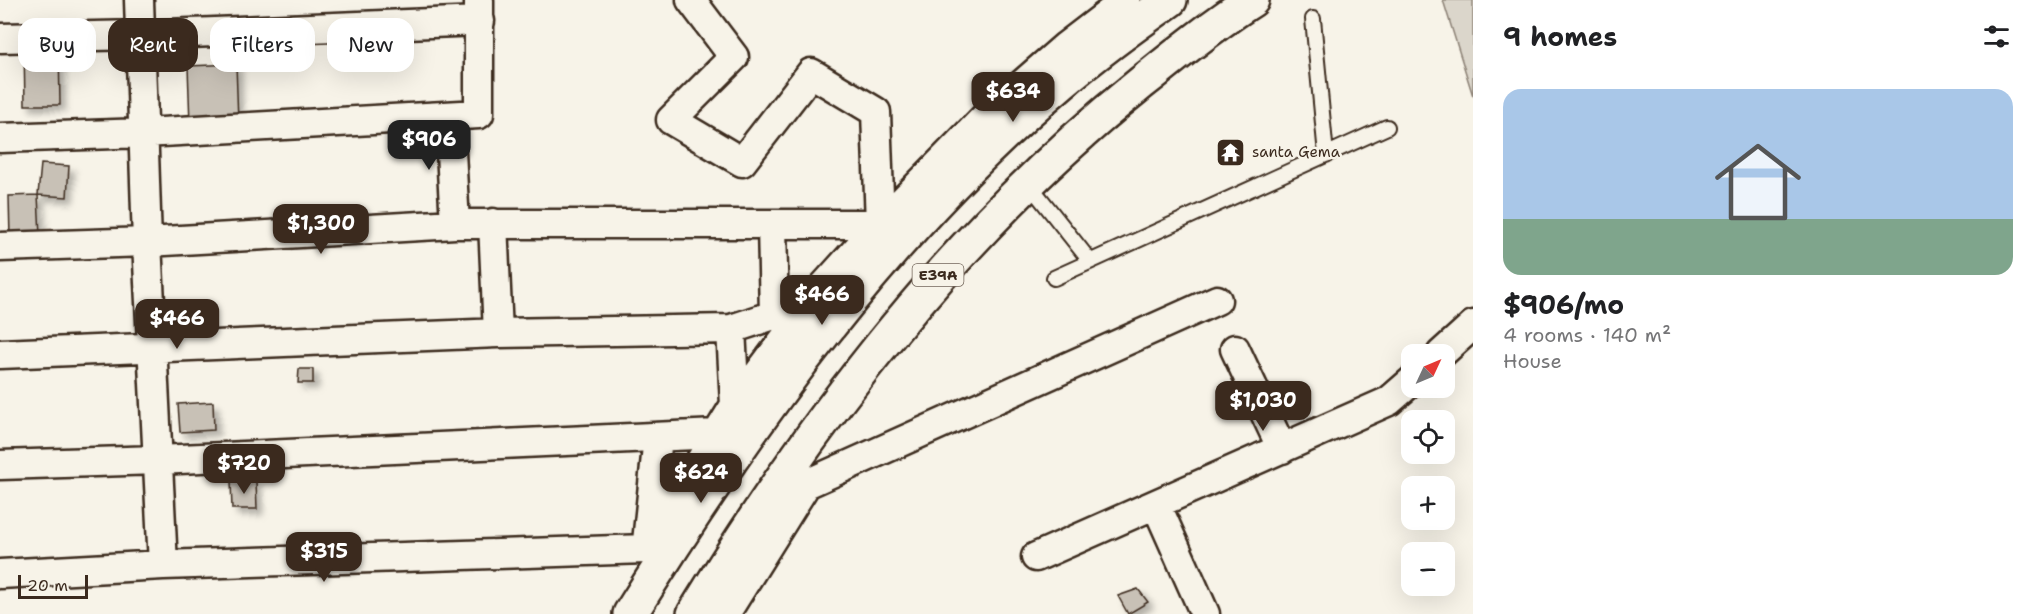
<!DOCTYPE html>
<meta charset="utf-8">
<style>
:root{--surface:#fff;--page:#f6f6f6;--text:#202124;--muted:#757577;--line:#e0e0e0;--accent:#3b2a1e}
body{margin:0;font-family:"Shantell Sans",sans-serif;background:var(--page);color:var(--text);height:100vh;display:flex;flex-direction:column;font-size:22px;white-space:nowrap}
*{box-sizing:border-box;margin:0}
p{font-size:20px;color:var(--muted)}
.icon{flex:none;width:33px;height:33px;fill:none;stroke:currentColor;stroke-width:2;stroke-linecap:round;stroke-linejoin:round}
.map{position:relative;flex:1;overflow:hidden}
.drawer{display:flex;flex-direction:column;background:var(--surface);width:570px}
.drawer>*{flex:none}
.banner{position:absolute;left:18px;top:18px;width:570px;height:54px;display:flex;gap:12px}
.needle{width:39px;rotate:46deg}
.fabs{position:absolute;left:1401px;top:344px;display:grid;gap:12px}
.fabs a{display:grid;place-items:center;width:54px;height:54px;border-radius:12px;background:var(--surface);box-shadow:0 6px 24px #0002;font-size:30px}
.scale{position:absolute;left:18px;bottom:15px;width:70px;box-sizing:border-box;padding-left:6px;border:3px solid #3b2a1e;border-top:0;font-size:16px;line-height:21px;white-space:nowrap;color:#3b2a1e;-webkit-text-stroke:4px #f7f3e8;paint-order:stroke}
.price{position:absolute;translate:-50% -51px;padding:0 14px;border-radius:12px;background:var(--accent);color:#fff;font-size:20px;line-height:39px;filter:drop-shadow(0 2px 3px #0008)}
.price::after{content:'';position:absolute;left:50%;top:36px;width:18px;height:14px;margin-left:-9px;background:inherit;clip-path:polygon(0 0,100% 0,50% 100%)}
.price.current{background:#222;color:#fff}
ul{padding:0;list-style:none}
li{display:grid;align-content:center;gap:12px;height:318px;padding:0 30px}
li+li{border-top:2px solid var(--line)}
li span{display:grid;place-items:center;height:186px;border-radius:18px;color:#555}
li>.icon{margin-inline-start:auto}
span .icon{width:108px;height:108px;fill:#fffc;stroke-width:1}
li b{font-size:26px}
h2{display:flex;justify-content:space-between;align-items:center;height:72px;padding:0 30px;font-size:26px}
.tag{padding:0 21px;border-radius:18px;background:var(--surface);box-shadow:0 6px 24px #0002;font-size:21px;line-height:54px}
.tag.current{background:var(--accent);color:#fff}
main{display:flex;flex:1;min-height:0}
.map>svg:first-child{display:block}
.green{fill:#dbd6cb;stroke:#8b8074;stroke-width:1.5}
.building{fill:#c8c1b6;stroke:#3b2a1e;stroke-width:1.5;filter:url(#shadow)}
.lines{fill:none;stroke-linecap:round;stroke-linejoin:round}
.service-casing{stroke:#3b2a1e;stroke-width:18}
.minor-casing{stroke:#3b2a1e;stroke-width:33}
.primary-casing{stroke:#3b2a1e;stroke-width:38}
.service{stroke:#f7f3e8;stroke-width:14}
.minor{stroke:#f7f3e8;stroke-width:28}
.primary{stroke:#f7f3e8;stroke-width:33}
.labels{text-anchor:middle;dominant-baseline:central;stroke-width:5;stroke-linejoin:round;paint-order:stroke}
.shield{fill:#f7f3e8;stroke:#73665b;stroke-width:1.5}
.shield-label{font-size:14px;font-weight:bold;fill:#3b2a1e}
.poi-label{font-size:15px;fill:#3b2a1e;stroke:#f7f3e8;text-anchor:start}
</style>
<main>
<div class="map">
<svg width="1473" height="614" viewBox="0 0 1473 614">
<defs>
<filter id="shadow"><feDropShadow dx="5.5" dy="5.5" stdDeviation="3" flood-color="#0004"/></filter>
</defs>
<rect width="100%" height="100%" fill="#f7f3e8"/>
<filter id="ink" filterUnits="userSpaceOnUse"><feTurbulence type="fractalNoise" baseFrequency=".0167" numOctaves="2"/><feDisplacementMap in="SourceGraphic" scale="12" xChannelSelector="R" yChannelSelector="G"/><feConvolveMatrix kernelMatrix="1 2 1 2 8 2 1 2 1" color-interpolation-filters="sRGB"/></filter>
<g filter="url(#ink)">
<path class="green" d="M1443 0H1473V96Z"/>
<path class="building" d="M24 46H59L60 105H25Z
M236 64 238 122 190 124 188 66Z
M41 164 69 166 67 197 38 195Z
M38 195 40 236 10 237 9 196Z
M299 369H313V383H298Z
M213 402 214 430 180 432 178 404Z
M231 481H256L257 509H232Z
M1138 589 1148 602 1128 614 1118 596Z"/>
<g class="lines">
<defs>
<path id="service" d="M1313 19 1326 155
M1029 184 1090 261
M1054 278 1387 127"/>
<path id="minor" d="M139 0 147 242 163 565
M691 0 734 57 671 120 742 162 811 73 876 112 880 224
M0 38 141 35 480 21
M449 116 455 224
M0 138 144 133 479 114V0
M493 223 498 333
M0 247 147 242 455 224H880L913 227
M1235 349 1282 449
M0 354 498 333 731 329 774 315 772 225
M1441 354 1473 325
M735 405 824 286 880 224 987 115 1066 46 1126 0
M0 465 158 460 717 434 730 441
M764 503 1217 300
M1156 504 1205 614
M647 542 658 437
M1036 557 1389 401 1412 381
M0 574 163 565 646 549 735 405 731 329
M725 614 807 483"/>
<path id="primary" d="M630 614C751 420 886 231 1062 82 1096 53 1133 26 1170 0
M694 614C816 415 957 231 1140 84 1176 55 1213 25 1252 0"/>
</defs>
<use href="#service" class="service-casing"/>
<use href="#minor" class="minor-casing"/>
<use href="#primary" class="primary-casing"/>
<use href="#service" class="service"/>
<use href="#minor" class="minor"/>
<use href="#primary" class="primary"/>
</g>
</g>
<defs>
<symbol id="temple-square" viewBox="-11 -11 22 22"><rect x="-9" y="-9" width="18" height="18" rx="4" fill="#3b2a1e" stroke="#f7f3e8"/><path d="M0-6L5-2H3V0L6.5 2.5H4V6H1.5V3h-3V6H-4V2.5H-6.5L-3 0V-2H-5Z" fill="#fff"/></symbol>
</defs>
<g fill-rule="evenodd">
<use href="#temple-square" x="1214" y="136" width="33" height="33"/>
</g>
<g class="labels">
<rect class="shield" x="912.5" y="264" width="51" height="22" rx="4.5"/>
<g class="shield-label">
<text x="938" y="275">E39A</text>
</g>
<g class="poi-label">
<text x="1252" y="152">santa Gema</text>
</g>
</g>
</svg>
<div class="fabs">
<a><svg class="needle" viewBox="-14 -14 28 28"><path d="M0-13l5 13h-10z" fill="#e53935"/><path d="M0 13l5-13h-10z" fill="#757577"/></svg></a>
<a><svg class="icon" aria-label="locate" viewBox="0 0 24 24"><circle cx="12" cy="12" r="6"/><path d="M12 2v4M12 18v4M2 12h4M18 12h4"/></svg></a>
<a>+</a>
<a>−</a>
</div>
<div class="scale">20 m</div>
<b class="price" style="left:1013px;top:123px">$634</b>
<b class="price current" style="left:429px;top:171px">$906</b>
<b class="price" style="left:321px;top:255px">$1,300</b>
<b class="price" style="left:822px;top:326px">$466</b>
<b class="price" style="left:177px;top:350px">$466</b>
<b class="price" style="left:1263px;top:432px">$1,030</b>
<b class="price" style="left:244px;top:495px">$720</b>
<b class="price" style="left:701px;top:504px">$624</b>
<b class="price" style="left:324px;top:583px">$315</b>
<div class="banner">
<a class="tag">Buy</a>
<a class="tag current">Rent</a>
<a class="tag">Filters</a>
<a class="tag">New</a>
</div>
</div>
<section class="drawer">
<h2>9 homes<svg class="icon" aria-label="filters" viewBox="0 0 24 24"><path d="M4 7h16M4 17h16"/><circle cx="9" cy="7" r="2"/><circle cx="15" cy="17" r="2"/></svg></h2>
<ul>
<li><span style="background:linear-gradient(#a9c7e8 70%,#7fa58c 0)"><svg class="icon" aria-label="home" viewBox="0 0 24 24"><path d="M3 11l9-7 9 7M6 9v11h12V9"/></svg></span><div><b>$906/mo</b><p>4 rooms · 140 m²</p><p>House</p></div></li>
</ul>
</section>
</main>
